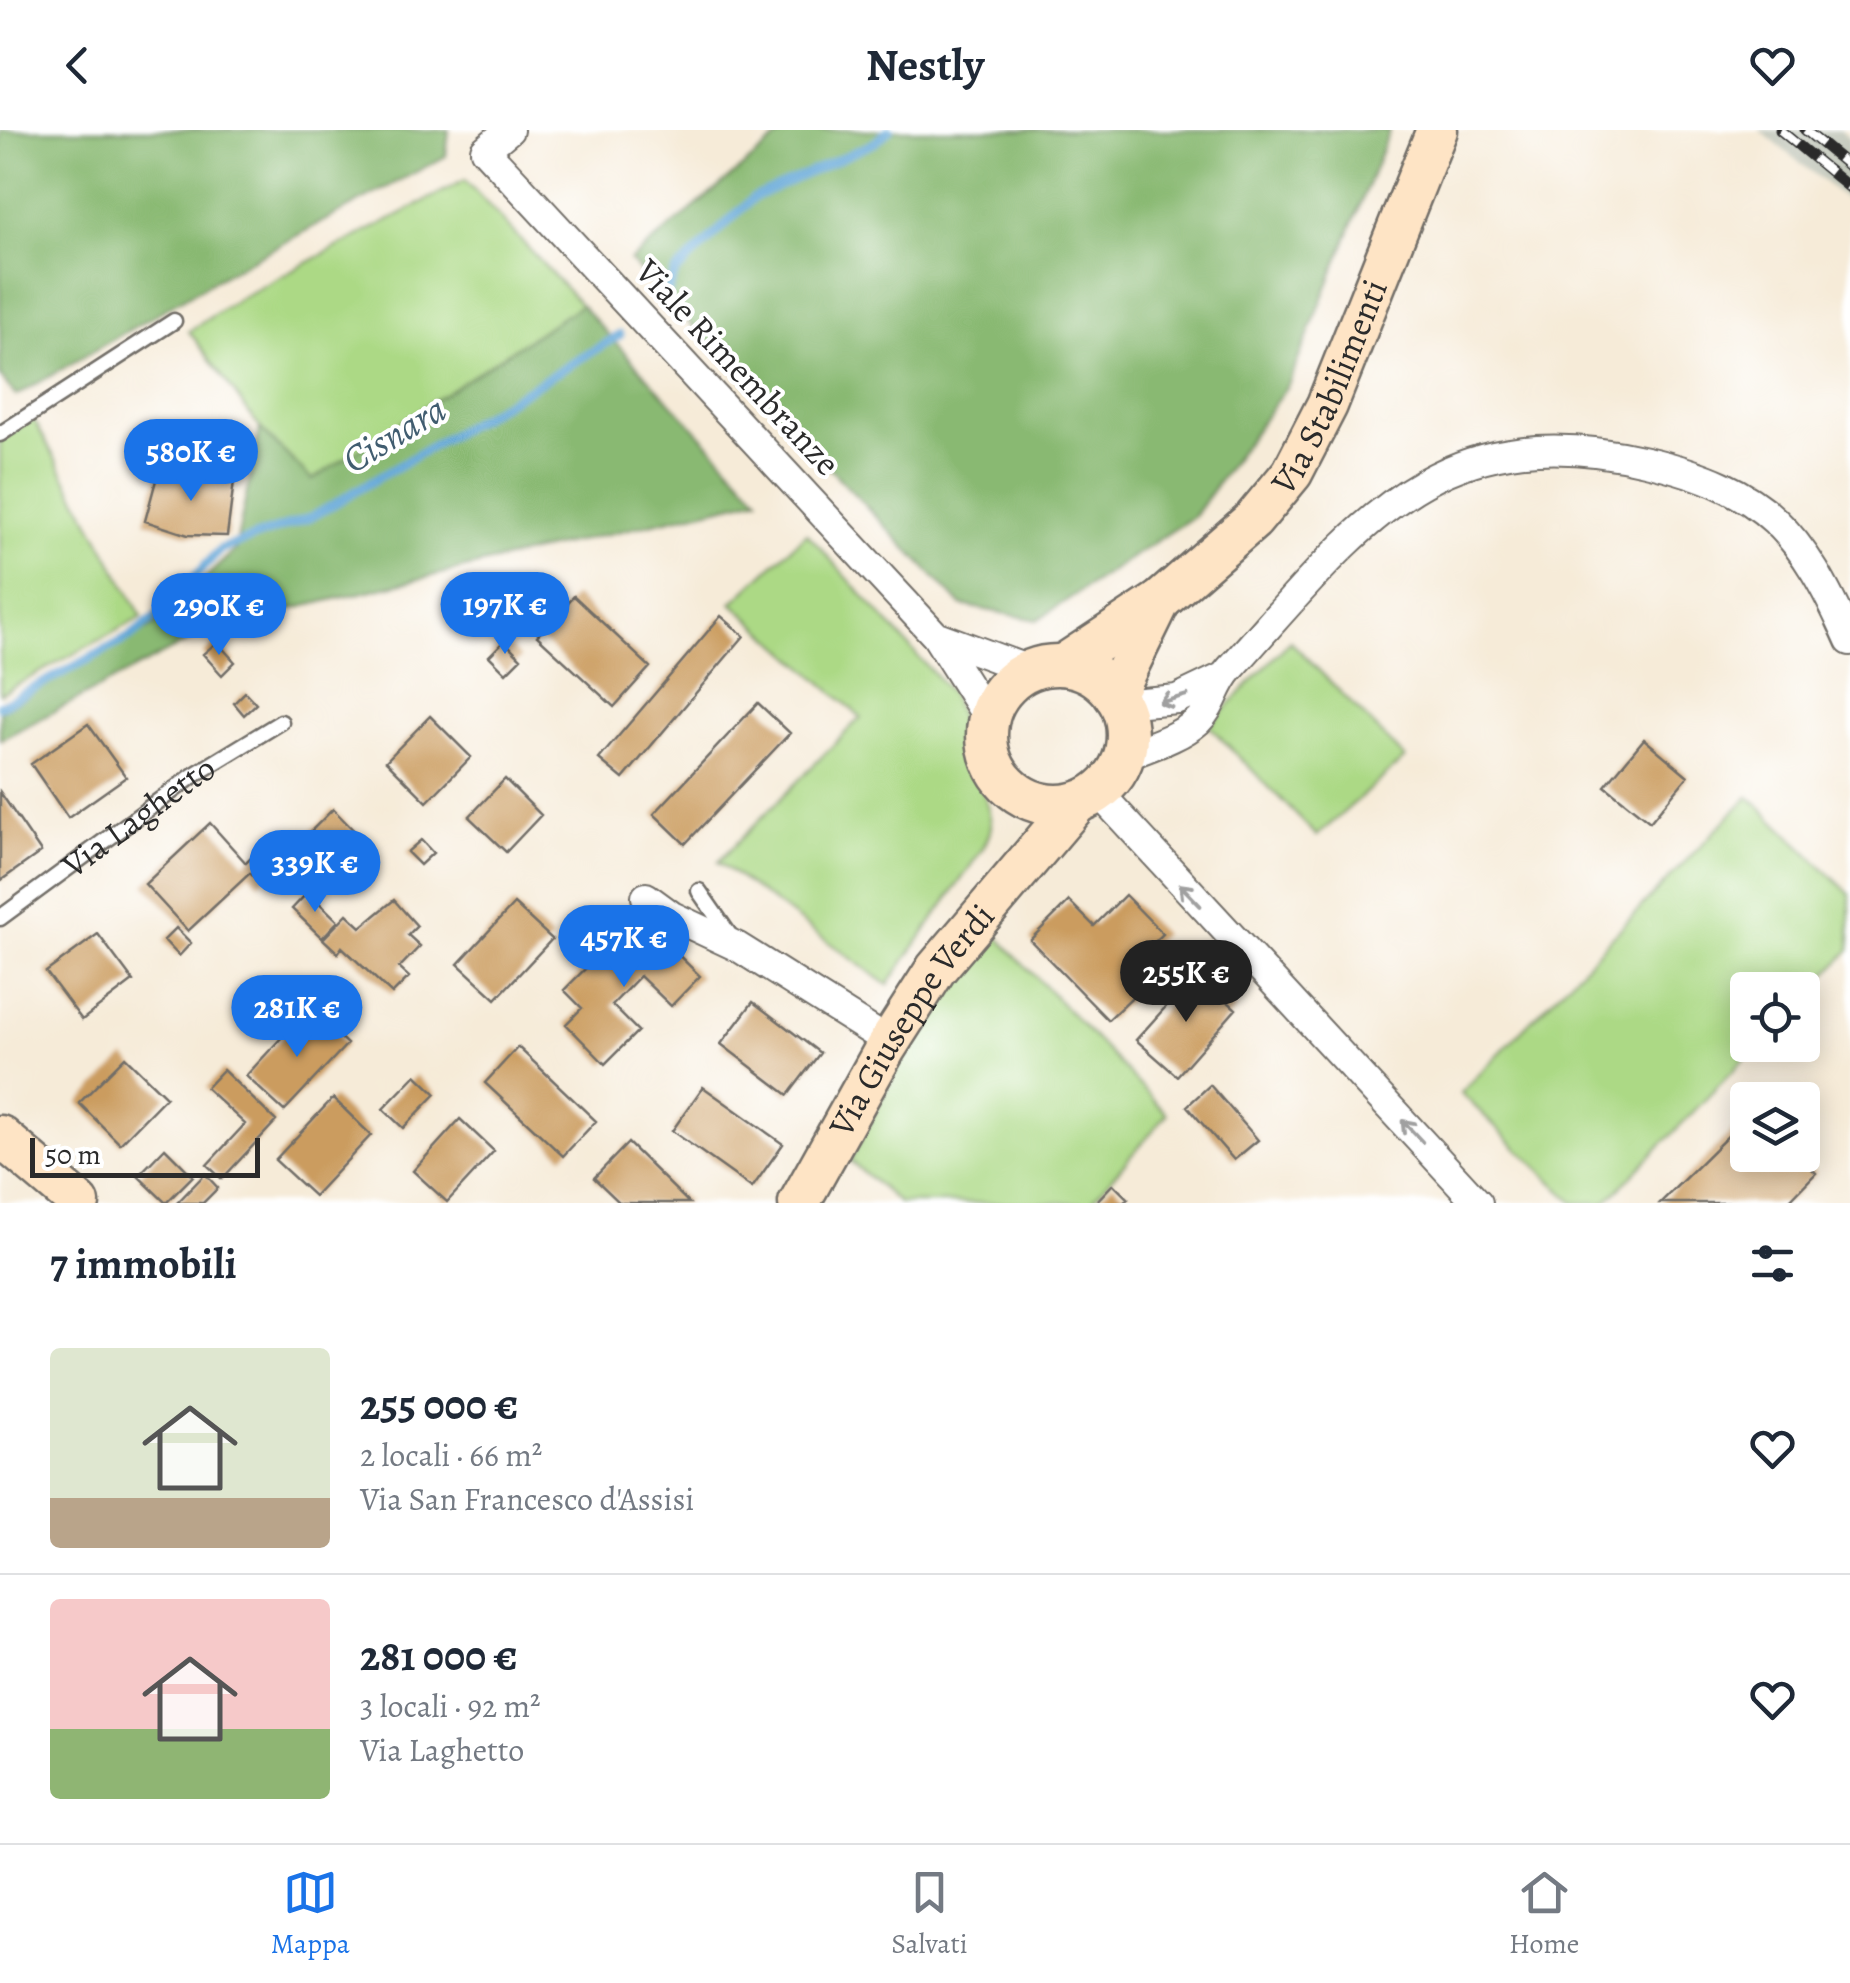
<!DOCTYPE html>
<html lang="it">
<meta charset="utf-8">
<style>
:root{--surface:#fff;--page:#f6f6f7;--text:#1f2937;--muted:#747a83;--line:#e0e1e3;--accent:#1a73e8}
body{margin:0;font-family:Alegreya,serif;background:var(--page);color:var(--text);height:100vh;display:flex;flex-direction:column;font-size:38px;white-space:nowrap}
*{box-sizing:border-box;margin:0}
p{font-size:32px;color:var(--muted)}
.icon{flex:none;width:55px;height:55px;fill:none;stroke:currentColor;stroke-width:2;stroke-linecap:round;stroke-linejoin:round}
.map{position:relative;height:1073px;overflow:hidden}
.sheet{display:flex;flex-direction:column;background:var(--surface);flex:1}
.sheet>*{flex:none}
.tools{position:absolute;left:1730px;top:842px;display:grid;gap:20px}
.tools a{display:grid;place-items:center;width:90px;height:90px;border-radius:10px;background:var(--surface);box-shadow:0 5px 25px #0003;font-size:50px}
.scale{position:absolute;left:30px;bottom:25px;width:230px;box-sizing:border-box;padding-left:10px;border:5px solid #2b2b2b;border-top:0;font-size:28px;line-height:35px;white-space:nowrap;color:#2b2b2b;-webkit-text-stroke:8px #fff;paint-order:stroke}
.price{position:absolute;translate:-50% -85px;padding:0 22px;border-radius:35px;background:var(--accent);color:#fff;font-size:32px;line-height:65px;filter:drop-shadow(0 2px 5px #0008)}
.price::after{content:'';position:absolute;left:50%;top:60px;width:30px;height:22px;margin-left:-15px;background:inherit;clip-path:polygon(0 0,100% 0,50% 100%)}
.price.current{background:#222;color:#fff}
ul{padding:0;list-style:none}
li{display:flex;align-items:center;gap:30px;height:250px;padding:0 50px}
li+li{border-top:2px solid var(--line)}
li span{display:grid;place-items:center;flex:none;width:280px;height:200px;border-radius:10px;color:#555}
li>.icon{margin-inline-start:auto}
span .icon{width:120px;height:120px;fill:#fffc;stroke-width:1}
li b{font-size:42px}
h2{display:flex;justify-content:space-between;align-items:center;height:120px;padding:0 50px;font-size:42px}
header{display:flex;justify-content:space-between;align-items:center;height:130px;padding:0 50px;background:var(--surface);font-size:45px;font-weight:700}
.menu{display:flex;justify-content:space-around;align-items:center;height:140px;border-top:2px solid var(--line);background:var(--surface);font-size:28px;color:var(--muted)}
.menu a{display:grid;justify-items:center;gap:5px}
.menu .current{color:var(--accent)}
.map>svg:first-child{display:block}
.industrial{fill:#c1c6b9}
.green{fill:#acd985;stroke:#6c8258;stroke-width:2.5}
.forest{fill:#89b972;stroke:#5a724e;stroke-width:2.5}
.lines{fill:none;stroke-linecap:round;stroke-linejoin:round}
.stream{stroke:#63a7d8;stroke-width:9}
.building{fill:#cb9c5f}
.lane-casing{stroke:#726e68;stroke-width:19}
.street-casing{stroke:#726e68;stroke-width:32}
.secondary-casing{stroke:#726e68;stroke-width:45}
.lane{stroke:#fff;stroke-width:14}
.street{stroke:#fff;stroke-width:28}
.secondary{stroke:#fee4c5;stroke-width:40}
.rail-casing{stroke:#2b2b2b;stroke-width:11}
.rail{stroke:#fff;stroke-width:8;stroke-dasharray:22;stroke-linecap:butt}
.oneway{stroke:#a0a0a0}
.labels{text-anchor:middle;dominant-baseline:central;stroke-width:8;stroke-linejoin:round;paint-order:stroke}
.street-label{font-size:35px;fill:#2b2b2b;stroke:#fff}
.water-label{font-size:38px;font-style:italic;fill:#415d70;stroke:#fff}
</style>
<header><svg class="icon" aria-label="back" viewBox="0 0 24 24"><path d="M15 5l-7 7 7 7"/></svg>Nestly<svg class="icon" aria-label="heart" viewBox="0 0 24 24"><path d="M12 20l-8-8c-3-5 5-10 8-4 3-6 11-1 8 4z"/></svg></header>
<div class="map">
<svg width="1850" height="1073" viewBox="0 0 1850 1073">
<rect width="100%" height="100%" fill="#fff"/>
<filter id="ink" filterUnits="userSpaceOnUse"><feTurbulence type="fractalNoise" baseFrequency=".01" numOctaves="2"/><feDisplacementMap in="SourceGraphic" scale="20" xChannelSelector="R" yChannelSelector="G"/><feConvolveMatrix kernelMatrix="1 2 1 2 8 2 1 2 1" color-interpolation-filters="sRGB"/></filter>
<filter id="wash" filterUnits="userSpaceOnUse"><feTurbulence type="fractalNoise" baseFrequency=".0048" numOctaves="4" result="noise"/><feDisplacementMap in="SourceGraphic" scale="40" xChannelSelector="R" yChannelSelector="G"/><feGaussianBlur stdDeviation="2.25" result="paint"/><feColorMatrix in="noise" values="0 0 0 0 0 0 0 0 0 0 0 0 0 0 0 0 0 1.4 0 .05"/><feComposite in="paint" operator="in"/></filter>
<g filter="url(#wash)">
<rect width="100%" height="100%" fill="#f6ebd8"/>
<path class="industrial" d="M1759 0H1840L1850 9V73Z"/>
<path class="green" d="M465 50 581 175 312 351 260 298 189 201 238 169Z
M33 288 142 487 0 564V310Z
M807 403 950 562C958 577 992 682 991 696 991 703 986 712 983 718L888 855 718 732 861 587 732 473Z
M1290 511 1405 628 1317 706 1209 596Z
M1749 666 1850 764V820L1803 869 1802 860H1748V915H1758L1605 1073H1574L1461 963Z
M993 802 1167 984 1090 1073H899L850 1031 912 910Z"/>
<path class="forest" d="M0 0H449L446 26 227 143 16 266 0 246Z
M787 0H1390L1289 253 1194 386 1037 490 961 475 630 131Z
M581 175 759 368 213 498 0 610V581L156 494 235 420 260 298 312 350Z"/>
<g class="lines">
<path class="stream" d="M666 165 675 143 753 68 874 13 889 0
M0 576 130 507 160 483 221 419 312 387 620 205"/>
</g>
<g id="blocks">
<path class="building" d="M159 339 234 351 227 406 188 405 145 391Z
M574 466 650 537 614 577 537 506Z
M721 486 744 506 623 649 599 629Z
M504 511 521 528 506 543 489 526Z
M217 512 235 532 222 545 203 524Z
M245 562 256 574 244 585 234 573Z
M758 573 790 603 685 714 654 684Z
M430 586 471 627 427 672 386 631Z
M88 594 126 647 68 688 31 634Z
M1644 609 1688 646 1650 692 1605 656Z
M505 649 541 685 506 722 469 687Z
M0 662 41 722 0 751Z
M333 679 368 715 323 760 288 724Z
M210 693 246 733 257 722 274 740 259 753 250 743 188 801 145 754Z
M421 710 433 723 420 735 407 722Z
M308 762 338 791 322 808 292 779Z
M1125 765 1163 804 1131 835 1148 852 1108 890 1030 810 1069 771 1094 796Z
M394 770 417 796 408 805 420 816 399 838 409 847 392 864 342 817 338 823 323 809 347 784 361 797Z
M514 774 552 809 496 869 458 834Z
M176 798 191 813 179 826 164 810Z
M653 800 700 846 671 876 640 846 612 875 638 901 605 934 566 894 582 878 564 860 620 804 635 819Z
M98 804 133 851 82 890 46 842Z
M1196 843 1236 879 1177 946 1136 910Z
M753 872 820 923 788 965 721 914Z
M309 878 347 914 284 981 246 946Z
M518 917 596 991 563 1026 485 953Z
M125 927 166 967 120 1014 79 973Z
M223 940 276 991 222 1049 207 1035 245 994 206 958Z
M416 945 436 964 403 998 383 979Z
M1210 955 1258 1010 1234 1030 1187 976Z
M703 957 783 1014 752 1058 672 1001Z
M333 968 371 1005 314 1066 275 1030Z
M1748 986V1025H1798L1816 1043 1787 1073H1660Z
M460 989 494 1021 447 1072 413 1041Z
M628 1013 689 1073H620L594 1048Z
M165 1018 193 1046 166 1073 138 1046Z
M205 1044 218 1058 203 1073H177Z
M1113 1054 1128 1069 1123 1073H1095Z"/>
</g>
</g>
<g filter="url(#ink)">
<use href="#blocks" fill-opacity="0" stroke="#726e68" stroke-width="2.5"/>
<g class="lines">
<defs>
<g id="lane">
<path d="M0 304 174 191"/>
<path d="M699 761 733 810"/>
<path id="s1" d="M0 788 194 645 281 592"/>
</g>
<path id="street" d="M509 0 485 20 936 506 988 588
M937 506 1029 540
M1120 574 1177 569 1223 547
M1123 627C1147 617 1179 608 1198 591 1213 577 1216 554 1230 539 1358 398 1434 282 1646 331 1767 359 1801 402 1850 511
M1098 662 1478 1073
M646 767 672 786 738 817 889 912"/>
<g id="secondary">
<circle cx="1057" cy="605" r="70"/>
<path id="s2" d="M1063 535 1160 471 1253 390 1292 343 1327 275 1437 0"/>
<path d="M1114 565 1160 471"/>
<path d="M0 1006 79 1073"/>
<path id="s3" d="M799 1073 885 919 936 839 1077 673"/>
</g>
</defs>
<use href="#lane" class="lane-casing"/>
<use href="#street" class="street-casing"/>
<use href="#secondary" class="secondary-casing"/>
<use href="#lane" class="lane"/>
<use href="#street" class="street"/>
<use href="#secondary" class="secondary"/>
<defs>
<path id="rail" d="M1780 0 1850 58
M1805 0 1850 37"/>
</defs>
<use href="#rail" class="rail-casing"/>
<use href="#rail" class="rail"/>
</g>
<defs><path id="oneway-shaft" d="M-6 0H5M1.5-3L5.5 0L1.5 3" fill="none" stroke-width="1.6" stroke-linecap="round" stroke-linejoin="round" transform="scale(2.5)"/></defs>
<g class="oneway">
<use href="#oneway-shaft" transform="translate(1173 569) rotate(164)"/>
<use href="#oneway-shaft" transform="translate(1190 765) rotate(-134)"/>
<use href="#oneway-shaft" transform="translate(1412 1001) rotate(-133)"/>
</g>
</g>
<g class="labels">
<g class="street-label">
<text transform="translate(738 237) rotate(47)">Viale Rimembranze</text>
<text stroke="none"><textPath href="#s2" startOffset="395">Via Stabilimenti</textPath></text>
<text stroke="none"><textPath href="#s1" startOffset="172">Via Laghetto</textPath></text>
<text stroke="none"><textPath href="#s3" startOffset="215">Via Giuseppe Verdi</textPath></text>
</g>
<g class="water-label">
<text transform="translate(394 304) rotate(-31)">Cisnara</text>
</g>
</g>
</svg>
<div class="tools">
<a><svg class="icon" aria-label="locate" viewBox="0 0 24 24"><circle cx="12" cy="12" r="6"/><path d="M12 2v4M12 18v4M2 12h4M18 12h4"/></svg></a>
<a><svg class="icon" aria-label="layers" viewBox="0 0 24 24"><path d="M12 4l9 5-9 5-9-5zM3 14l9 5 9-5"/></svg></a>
</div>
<div class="scale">50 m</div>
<b class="price" style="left:191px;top:374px">580K €</b>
<b class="price" style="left:505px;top:527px">197K €</b>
<b class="price" style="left:219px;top:528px">290K €</b>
<b class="price" style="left:315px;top:785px">339K €</b>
<b class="price" style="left:624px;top:860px">457K €</b>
<b class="price current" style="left:1186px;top:895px">255K €</b>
<b class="price" style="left:297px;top:930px">281K €</b>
</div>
<section class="sheet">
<h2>7 immobili<svg class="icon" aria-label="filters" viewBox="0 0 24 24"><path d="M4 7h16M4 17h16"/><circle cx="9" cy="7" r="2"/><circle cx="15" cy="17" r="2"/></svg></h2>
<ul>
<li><span style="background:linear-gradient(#dfe7d0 75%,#b9a48a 0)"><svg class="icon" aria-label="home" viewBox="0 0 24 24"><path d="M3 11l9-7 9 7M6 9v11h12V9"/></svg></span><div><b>255 000 €</b><p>2 locali · 66 m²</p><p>Via San Francesco d'Assisi</p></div><svg class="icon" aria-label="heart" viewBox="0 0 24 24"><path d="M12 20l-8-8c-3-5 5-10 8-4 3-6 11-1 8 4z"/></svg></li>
<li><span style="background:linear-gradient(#f6c9c9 65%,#8fb573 0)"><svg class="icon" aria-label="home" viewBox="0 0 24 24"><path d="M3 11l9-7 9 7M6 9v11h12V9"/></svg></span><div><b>281 000 €</b><p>3 locali · 92 m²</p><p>Via Laghetto</p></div><svg class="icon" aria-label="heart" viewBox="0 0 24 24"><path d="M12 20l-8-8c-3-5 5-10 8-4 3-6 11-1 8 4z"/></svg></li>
</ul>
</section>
<nav class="menu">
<a class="current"><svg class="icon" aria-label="map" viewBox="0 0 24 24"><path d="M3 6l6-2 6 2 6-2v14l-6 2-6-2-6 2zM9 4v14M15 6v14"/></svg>Mappa</a>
<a><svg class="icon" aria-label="saved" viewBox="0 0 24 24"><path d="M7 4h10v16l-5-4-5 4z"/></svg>Salvati</a>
<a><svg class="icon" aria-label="home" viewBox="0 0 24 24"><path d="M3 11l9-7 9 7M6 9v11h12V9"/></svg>Home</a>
</nav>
